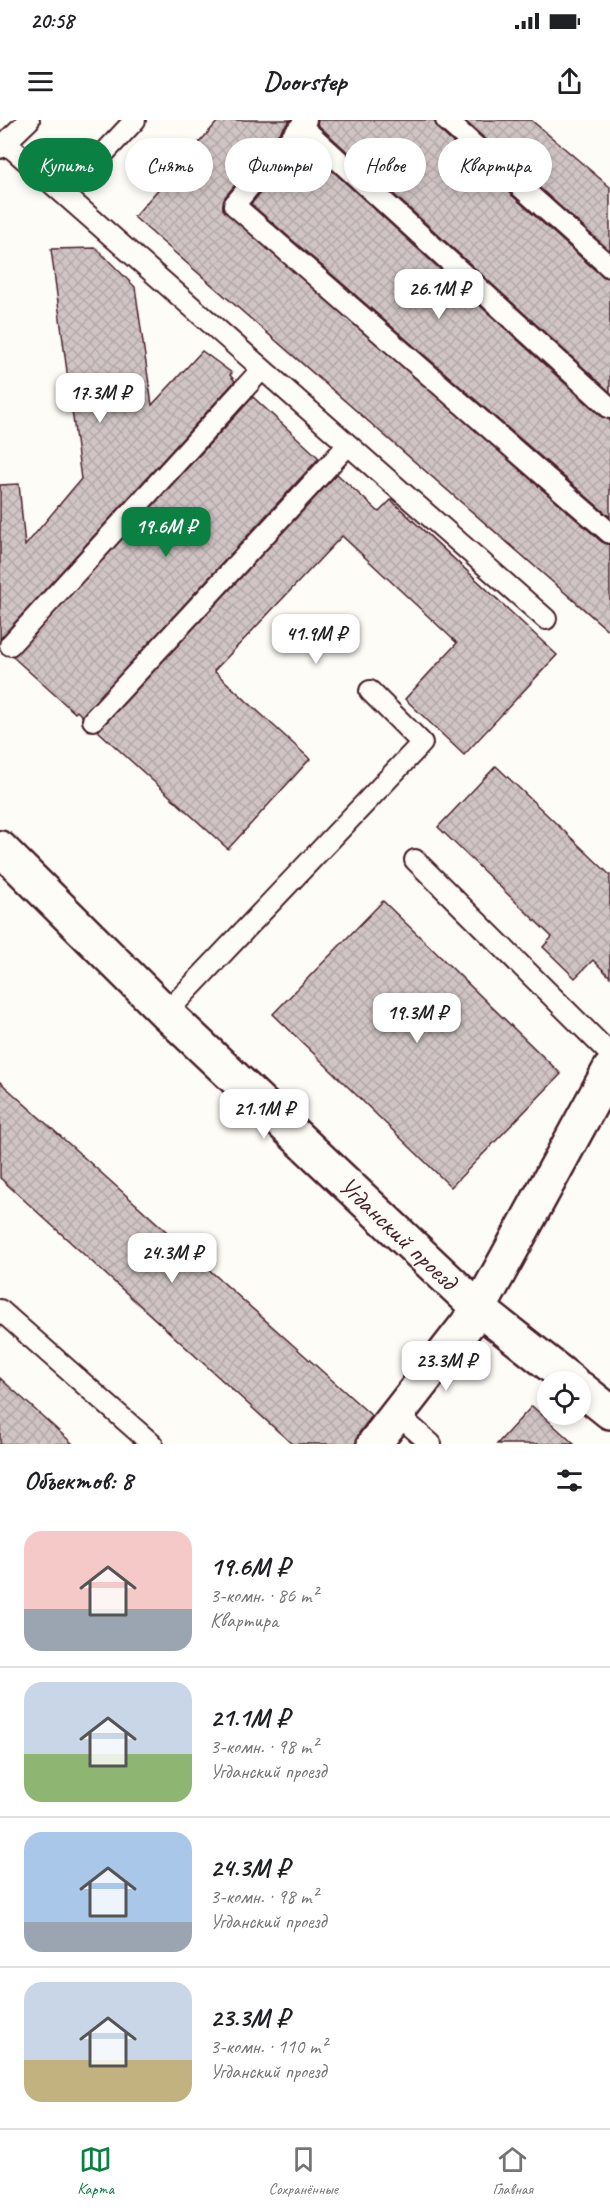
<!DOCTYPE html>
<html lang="ru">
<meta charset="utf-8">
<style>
:root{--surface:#fff;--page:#f2f2f2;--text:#202124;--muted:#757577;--line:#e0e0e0;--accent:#0b8043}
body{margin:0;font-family:Caveat,sans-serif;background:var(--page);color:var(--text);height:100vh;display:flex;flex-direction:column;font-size:22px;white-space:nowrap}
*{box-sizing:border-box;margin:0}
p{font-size:20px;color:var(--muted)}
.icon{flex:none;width:33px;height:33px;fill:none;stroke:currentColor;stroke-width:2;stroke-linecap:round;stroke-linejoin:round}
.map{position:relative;height:1324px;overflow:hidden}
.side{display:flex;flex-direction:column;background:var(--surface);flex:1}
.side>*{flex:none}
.banner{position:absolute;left:18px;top:18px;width:574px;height:54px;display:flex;gap:12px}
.controls{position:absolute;left:537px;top:1251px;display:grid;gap:12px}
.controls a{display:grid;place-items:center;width:54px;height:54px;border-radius:50%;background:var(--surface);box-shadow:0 3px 9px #0003;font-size:30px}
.price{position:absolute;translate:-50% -51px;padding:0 14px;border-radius:12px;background:#fff;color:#222;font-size:20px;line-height:39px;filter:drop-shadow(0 2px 3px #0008)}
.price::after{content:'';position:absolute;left:50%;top:36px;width:18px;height:14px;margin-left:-9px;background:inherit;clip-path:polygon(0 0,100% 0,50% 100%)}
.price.active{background:var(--accent);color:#fff}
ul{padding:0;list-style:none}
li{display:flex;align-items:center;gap:18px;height:150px;padding:0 24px}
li+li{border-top:2px solid var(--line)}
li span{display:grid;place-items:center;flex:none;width:168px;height:120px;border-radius:18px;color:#555}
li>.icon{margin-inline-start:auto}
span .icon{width:72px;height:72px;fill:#fffc;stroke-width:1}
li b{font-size:26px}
h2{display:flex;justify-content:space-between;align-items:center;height:72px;padding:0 24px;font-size:26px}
.chip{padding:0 21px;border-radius:27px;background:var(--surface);box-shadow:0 3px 9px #0003;font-size:21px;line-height:54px}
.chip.active{background:var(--accent);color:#fff}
.status{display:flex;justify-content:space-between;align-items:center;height:42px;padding:0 30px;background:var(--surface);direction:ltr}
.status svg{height:16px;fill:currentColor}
header{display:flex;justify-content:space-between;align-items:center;height:78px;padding:0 24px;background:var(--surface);font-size:27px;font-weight:700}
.dock{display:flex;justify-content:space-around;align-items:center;height:84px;border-top:2px solid var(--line);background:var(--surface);font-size:16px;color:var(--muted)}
.dock a{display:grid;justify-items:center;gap:3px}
.dock .active{color:var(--accent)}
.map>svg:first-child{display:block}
.building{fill:url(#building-cross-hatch);stroke:#4a1f2b;stroke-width:1.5}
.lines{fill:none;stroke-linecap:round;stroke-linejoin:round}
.lane-casing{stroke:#4a1f2b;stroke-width:24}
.street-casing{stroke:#4a1f2b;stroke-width:38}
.lane{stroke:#fdfcf7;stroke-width:20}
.street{stroke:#fdfcf7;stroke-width:33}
.labels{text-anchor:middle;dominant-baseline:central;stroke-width:4.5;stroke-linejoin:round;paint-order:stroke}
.street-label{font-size:26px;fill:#4a1f2b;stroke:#fdfcf7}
</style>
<div class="status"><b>20:58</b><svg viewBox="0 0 49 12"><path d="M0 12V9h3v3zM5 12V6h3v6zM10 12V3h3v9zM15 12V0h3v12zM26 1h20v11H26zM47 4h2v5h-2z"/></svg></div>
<header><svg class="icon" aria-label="menu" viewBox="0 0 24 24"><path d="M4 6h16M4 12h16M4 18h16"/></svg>Doorstep<svg class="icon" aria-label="share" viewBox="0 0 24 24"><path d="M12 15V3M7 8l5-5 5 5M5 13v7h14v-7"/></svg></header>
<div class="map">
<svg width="610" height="1324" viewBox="0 0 610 1324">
<defs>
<pattern id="building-cross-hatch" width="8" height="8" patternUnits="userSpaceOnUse" patternTransform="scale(1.5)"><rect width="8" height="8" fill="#d0c5c4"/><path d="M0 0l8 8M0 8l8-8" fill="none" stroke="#b4a9a9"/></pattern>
</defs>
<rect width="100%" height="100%" fill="#fdfcf7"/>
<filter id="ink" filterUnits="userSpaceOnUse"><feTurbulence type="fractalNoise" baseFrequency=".0167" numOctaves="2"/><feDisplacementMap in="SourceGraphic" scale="12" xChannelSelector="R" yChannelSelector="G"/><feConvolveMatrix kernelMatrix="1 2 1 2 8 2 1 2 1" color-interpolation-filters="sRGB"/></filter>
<g filter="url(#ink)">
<path class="building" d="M219 0H290L225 77 223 89 602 422 610 425V512L134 97Z
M318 0H434L438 9 602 156 610 159V272L317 4Z
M464 0H531L610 67V131Z
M302 23 602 297 610 300V397L251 84Z
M96 128 135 167 152 285 202 231 232 253 230 255 235 261 0 519V365L19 364 25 426 81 359 51 129Z
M253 277 319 338 82 596 77 591 75 593 13 537Z
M337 354 379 392 391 380 557 535 464 635 405 579 457 523 342 416 214 551 310 639 228 729 98 611Z
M496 646 610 755V857L593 840 575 858 543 827 552 817 438 707Z
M383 781 561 954 451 1067 273 894Z
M0 962 372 1296 359 1313 356 1324H292L0 1058Z
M0 1258 73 1324H0Z
M532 1286 574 1324H497Z"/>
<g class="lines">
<defs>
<path id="lane" d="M306 0 234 85 610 413
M446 0 610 147
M301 6 610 288
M7 24 546 499
M0 28 29 0
M65 75 135 0
M10 525 262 249
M93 600 348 325
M415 740 610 934
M166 893 422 623 370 571
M0 1190 152 1324
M397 1294 431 1324"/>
<g id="street">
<path id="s1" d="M0 728 166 893 479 1189 572 1262"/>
<path d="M580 1268 610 1292"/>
<path d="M374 1324 479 1189 610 949"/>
</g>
</defs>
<use href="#lane" class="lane-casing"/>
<use href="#street" class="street-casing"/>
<use href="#lane" class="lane"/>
<use href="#street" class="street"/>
</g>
</g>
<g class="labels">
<g class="street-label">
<text stroke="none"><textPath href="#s1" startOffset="554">Угданский проезд</textPath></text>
</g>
</g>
</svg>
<div class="controls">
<a><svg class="icon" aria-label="locate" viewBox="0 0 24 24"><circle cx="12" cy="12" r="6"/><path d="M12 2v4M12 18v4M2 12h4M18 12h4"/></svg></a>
</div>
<b class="price" style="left:439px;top:200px">26.1M ₽</b>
<b class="price" style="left:100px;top:304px">17.3M ₽</b>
<b class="price active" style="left:166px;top:438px">19.6M ₽</b>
<b class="price" style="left:316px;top:545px">41.9M ₽</b>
<b class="price" style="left:417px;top:924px">19.3M ₽</b>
<b class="price" style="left:264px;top:1020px">21.1M ₽</b>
<b class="price" style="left:172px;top:1164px">24.3M ₽</b>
<b class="price" style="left:446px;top:1272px">23.3M ₽</b>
<div class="banner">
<a class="chip active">Купить</a>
<a class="chip">Снять</a>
<a class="chip">Фильтры</a>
<a class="chip">Новое</a>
<a class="chip">Квартира</a>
</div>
</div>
<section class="side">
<h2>Объектов: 8<svg class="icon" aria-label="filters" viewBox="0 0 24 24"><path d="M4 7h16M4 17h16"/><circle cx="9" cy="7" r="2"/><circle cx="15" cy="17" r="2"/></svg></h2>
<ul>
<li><span style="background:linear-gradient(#f6c9c9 65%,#9aa5b1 0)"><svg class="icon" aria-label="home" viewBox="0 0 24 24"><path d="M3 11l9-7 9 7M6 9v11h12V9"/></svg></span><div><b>19.6M ₽</b><p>3-комн. · 86 m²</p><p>Квартира</p></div></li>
<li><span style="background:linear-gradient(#c9d6e8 60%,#8fb573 0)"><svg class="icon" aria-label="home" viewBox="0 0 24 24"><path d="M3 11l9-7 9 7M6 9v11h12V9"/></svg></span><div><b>21.1M ₽</b><p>3-комн. · 98 m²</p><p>Угданский проезд</p></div></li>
<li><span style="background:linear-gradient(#a9c7e8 75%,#9aa5b1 0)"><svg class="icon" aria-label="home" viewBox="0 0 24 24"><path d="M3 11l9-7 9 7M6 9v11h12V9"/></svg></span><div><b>24.3M ₽</b><p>3-комн. · 98 m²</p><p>Угданский проезд</p></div></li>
<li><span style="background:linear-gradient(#c9d6e8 65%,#c2b280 0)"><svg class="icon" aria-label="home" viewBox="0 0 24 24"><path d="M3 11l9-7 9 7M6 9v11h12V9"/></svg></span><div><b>23.3M ₽</b><p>3-комн. · 110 m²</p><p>Угданский проезд</p></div></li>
</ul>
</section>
<nav class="dock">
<a class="active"><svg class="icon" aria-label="map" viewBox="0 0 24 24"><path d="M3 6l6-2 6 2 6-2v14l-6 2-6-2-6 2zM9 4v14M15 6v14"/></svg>Карта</a>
<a><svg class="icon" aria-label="saved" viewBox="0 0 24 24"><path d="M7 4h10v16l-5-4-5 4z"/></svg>Сохранённые</a>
<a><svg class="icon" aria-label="home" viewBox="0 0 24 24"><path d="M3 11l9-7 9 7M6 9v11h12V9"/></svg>Главная</a>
</nav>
